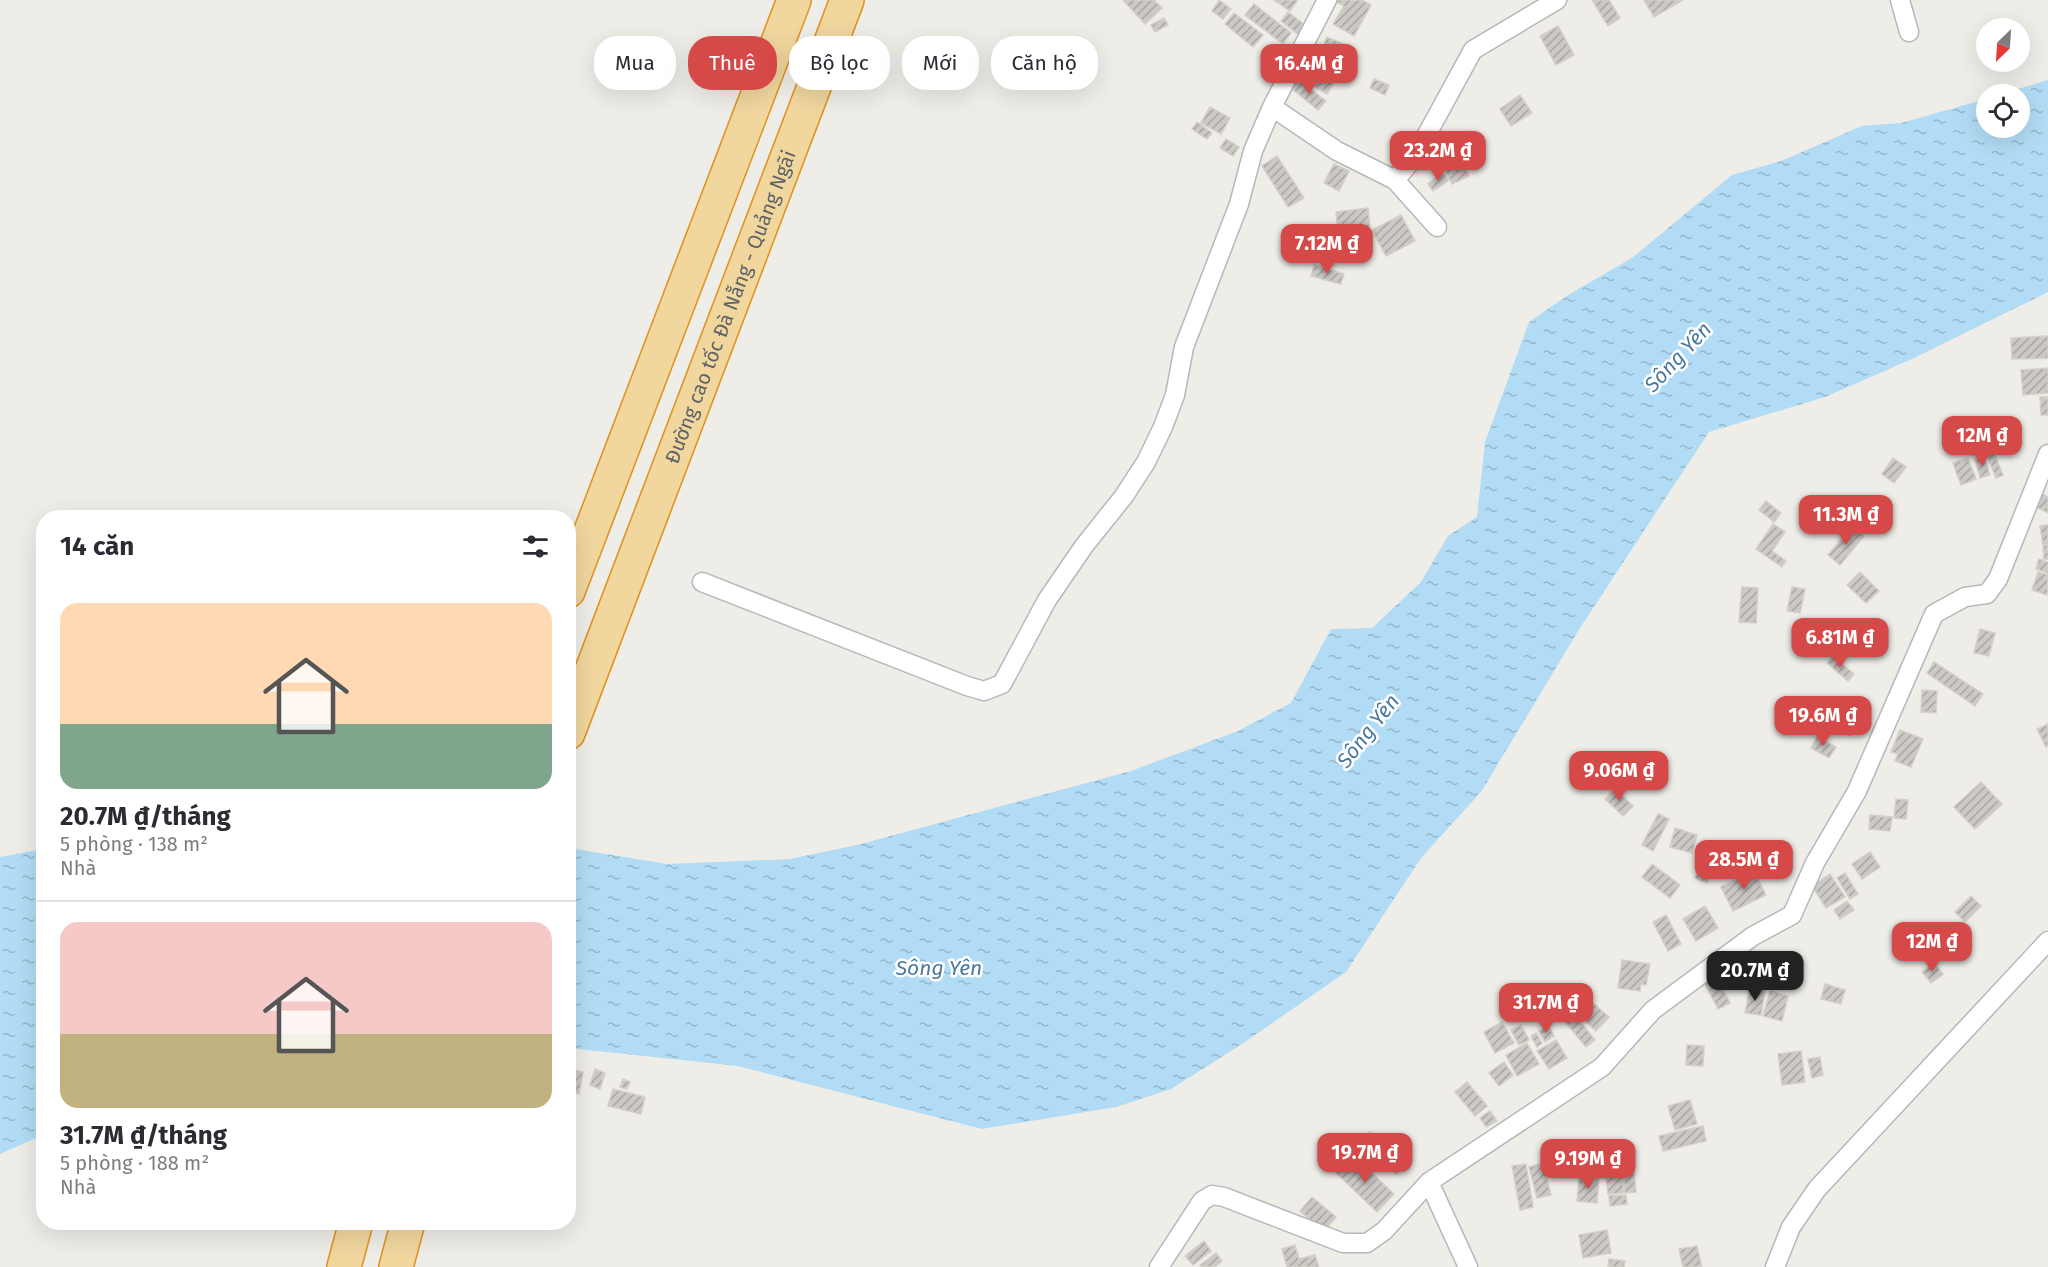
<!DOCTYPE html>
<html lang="vi">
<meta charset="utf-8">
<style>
:root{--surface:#fff;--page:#f7f7f7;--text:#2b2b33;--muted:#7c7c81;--line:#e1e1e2;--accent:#d54a48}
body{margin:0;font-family:"Fira Sans",sans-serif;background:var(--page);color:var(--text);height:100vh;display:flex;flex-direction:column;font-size:22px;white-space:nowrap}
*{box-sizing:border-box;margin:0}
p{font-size:20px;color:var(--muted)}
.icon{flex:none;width:33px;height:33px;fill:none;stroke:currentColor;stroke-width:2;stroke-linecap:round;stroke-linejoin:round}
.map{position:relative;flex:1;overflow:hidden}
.drawer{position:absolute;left:36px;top:510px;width:540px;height:720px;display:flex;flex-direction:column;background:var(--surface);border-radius:24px;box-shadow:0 6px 24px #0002}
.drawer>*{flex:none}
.top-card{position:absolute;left:594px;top:36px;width:570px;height:54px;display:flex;gap:12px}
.needle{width:39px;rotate:205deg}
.controls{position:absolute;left:1976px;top:18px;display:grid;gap:12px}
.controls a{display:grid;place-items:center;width:54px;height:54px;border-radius:50%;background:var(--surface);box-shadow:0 6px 24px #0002;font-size:30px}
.price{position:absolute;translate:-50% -51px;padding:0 14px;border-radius:12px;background:var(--accent);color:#fff;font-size:20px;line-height:39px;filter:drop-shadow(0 2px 3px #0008)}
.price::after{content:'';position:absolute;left:50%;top:36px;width:18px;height:14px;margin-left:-9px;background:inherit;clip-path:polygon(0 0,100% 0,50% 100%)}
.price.active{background:#222;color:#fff}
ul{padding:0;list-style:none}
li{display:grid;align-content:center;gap:12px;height:318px;padding:0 24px}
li+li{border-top:2px solid var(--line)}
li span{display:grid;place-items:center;height:186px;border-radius:18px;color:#555}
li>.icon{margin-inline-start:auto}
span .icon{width:108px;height:108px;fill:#fffc;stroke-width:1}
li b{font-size:26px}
h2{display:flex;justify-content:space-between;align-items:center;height:72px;padding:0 24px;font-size:26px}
.pill{padding:0 21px;border-radius:24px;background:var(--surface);box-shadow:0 6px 24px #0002;font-size:21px;line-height:54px}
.pill.active{background:var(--accent);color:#fff}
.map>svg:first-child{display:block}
.water{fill:url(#water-ripples)}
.building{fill:url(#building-hatch);stroke:#d4cfc7;stroke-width:1.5}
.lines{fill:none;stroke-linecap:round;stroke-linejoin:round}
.minor-casing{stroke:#b5b8bb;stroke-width:21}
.motorway-casing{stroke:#dc931c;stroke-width:36}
.minor{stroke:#fff;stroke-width:18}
.motorway{stroke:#f1d69e;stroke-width:33}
.labels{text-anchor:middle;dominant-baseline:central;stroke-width:5;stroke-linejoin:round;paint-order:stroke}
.street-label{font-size:20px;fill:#5f6366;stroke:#fff}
.water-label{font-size:21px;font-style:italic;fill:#4c7a9e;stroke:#fff}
</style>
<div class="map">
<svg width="2048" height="1267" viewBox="0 0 2048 1267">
<defs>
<pattern id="water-ripples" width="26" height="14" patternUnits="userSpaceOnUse" patternTransform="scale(1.5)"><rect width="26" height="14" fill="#b2dcf5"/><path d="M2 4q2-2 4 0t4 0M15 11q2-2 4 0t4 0" fill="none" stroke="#94b6ca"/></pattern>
<pattern id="building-hatch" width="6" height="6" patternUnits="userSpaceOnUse" patternTransform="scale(1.5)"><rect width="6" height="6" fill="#cbc8c5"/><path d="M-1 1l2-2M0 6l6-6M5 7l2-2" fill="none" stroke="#a8a6a4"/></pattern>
</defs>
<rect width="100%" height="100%" fill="#efede8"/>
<path class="water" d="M2048 80V292L1912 359 1825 397 1709 432 1580 628 1481 792 1421 858 1346 972 1242 1044 1171 1089 1116 1107 982 1129 738 1066 569 1048V848L667 864 790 859 861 844 1131 771 1238 731 1291 703 1331 629 1372 628 1421 582 1448 536 1477 517 1485 442 1529 322 1568 295 1632 258 1732 175 1781 161 1862 126 1901 123 1986 99V128H2019V94H2002Z
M43 849V1135L0 1154V857Z"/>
<path class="building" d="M1123 0H1154L1162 8 1145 24Z
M1219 0 1231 9 1223 19 1212 11Z
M1274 0H1296L1297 1 1290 11Z
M1333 0H1362L1371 5 1354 36 1333 24 1344 6Z
M1592 0H1609L1620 18 1608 26Z
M1644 0H1683L1654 17Z
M1254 4 1291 33 1283 44 1245 15Z
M1288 12 1306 26 1299 35 1281 21Z
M1234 13 1263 35 1253 47 1225 24Z
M1164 18 1168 25 1155 32 1151 25Z
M1558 26 1574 55 1556 65 1540 36Z
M1327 37 1355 49 1345 71 1318 59Z
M1310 62 1337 77 1327 94 1300 78Z
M1374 79 1389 85 1385 95 1370 88Z
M1299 80 1326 101 1318 110 1292 89Z
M1520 95 1532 113 1511 126 1500 109Z
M1210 107 1230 118 1221 134 1201 123Z
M1197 122 1212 133 1207 139 1192 129Z
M1466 131 1472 147 1465 150 1459 134Z
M1450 133 1457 152 1432 162 1424 142Z
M1226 139 1239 147 1233 156 1220 148Z
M1459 154 1469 176 1452 184 1441 162Z
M1277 156 1304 198 1288 207 1262 166Z
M1334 164 1349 171 1339 191 1324 183Z
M1443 172 1449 180 1433 191 1428 184Z
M1368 208 1370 229 1338 233 1336 212Z
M1401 215 1415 241 1386 256 1372 230Z
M1314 265 1344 274 1341 284 1311 276Z
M2048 336V358L2012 359 2011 338Z
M2048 368V393L2023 395 2021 370Z
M2040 397H2048V415H2041Z
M1985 441 1988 451 1971 455 1969 445Z
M1994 453 2003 475 1996 478 1987 456Z
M1984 456 1990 475 1980 478 1975 459Z
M1893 458 1906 467 1894 483 1882 474Z
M1968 458 1976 479 1961 485 1953 463Z
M2041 493 2048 497V513L2034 506Z
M1766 501 1781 513 1774 522 1759 510Z
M1773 524 1785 532 1772 551 1786 561 1782 567 1756 549Z
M2048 525V544L2043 545 2040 526Z
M1852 526 1864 536 1840 565 1828 555Z
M2048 545V559L2044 560 2043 546Z
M2039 559 2048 562V573L2036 569Z
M1860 572 1879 591 1866 603 1847 585Z
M2038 572 2048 575 2047 595 2032 590Z
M1742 587 1758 588 1756 623 1739 622Z
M1792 587 1805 589 1800 613 1787 611Z
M1980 629 1995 633 1989 656 1974 653Z
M1832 656 1854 674 1848 681 1827 663Z
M1934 662 1983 694 1975 706 1927 673Z
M1922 690 1937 691 1936 713 1921 712Z
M1817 697 1858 719 1850 736 1808 714Z
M2048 724V746L2046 747 2037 729Z
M1900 730 1923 739 1911 767 1895 761 1898 754 1891 752Z
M1817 737 1836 747 1829 758 1811 748Z
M1981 782 2002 804 1975 829 1954 807Z
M1615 789 1633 806 1623 816 1605 799Z
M1896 799 1908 800 1906 819 1894 818Z
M1658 814 1669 819 1653 851 1642 845Z
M1870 815 1892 817 1890 831 1869 829Z
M1675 828 1697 835 1692 853 1670 847Z
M1870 852 1880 867 1862 879 1852 864Z
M1706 853 1718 858 1707 883 1695 878Z
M1652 864 1680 885 1670 898 1642 877Z
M1754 871 1766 895 1733 911 1721 887Z
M1845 873 1858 894 1850 899 1837 878Z
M1830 874 1845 897 1826 908 1812 886Z
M1971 896 1981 906 1965 922 1955 912Z
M1847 901 1854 910 1840 919 1834 910Z
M1705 906 1718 928 1696 941 1683 919Z
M1666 915 1681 944 1668 951 1653 922Z
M1622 960 1650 964 1646 985 1641 984 1640 991 1618 988Z
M1934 963 1943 974 1931 983 1922 972Z
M1717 978 1730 1003 1718 1009 1705 984Z
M1825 984 1845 990 1841 1004 1821 999Z
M1750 988 1765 991 1761 1015 1745 1013Z
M1770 991 1788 996 1782 1021 1763 1016Z
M1583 994 1609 1017 1596 1031 1571 1008Z
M1560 997 1595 1040 1586 1047 1551 1005Z
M1502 1022 1514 1043 1495 1053 1484 1032Z
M1521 1025 1529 1040 1519 1045 1511 1030Z
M1548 1026 1554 1036 1545 1042 1539 1031Z
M1536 1033 1542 1043 1537 1047 1531 1036Z
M1556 1040 1567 1058 1549 1069 1537 1051Z
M1527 1043 1539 1064 1517 1076 1506 1055Z
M1687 1045 1704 1046 1703 1066 1686 1065Z
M1801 1051 1805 1082 1782 1085 1778 1054Z
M1820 1057 1823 1075 1812 1078 1808 1059Z
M1504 1062 1513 1075 1499 1086 1489 1073Z
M568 1069 583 1072 579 1094 568 1091Z
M595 1069 605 1073 600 1089 590 1085Z
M623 1079 630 1082 627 1089 620 1087Z
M1467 1082 1487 1106 1475 1116 1455 1092Z
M613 1089 645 1097 641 1114 608 1106Z
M1690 1100 1697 1124 1675 1130 1668 1106Z
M1490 1111 1497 1121 1486 1127 1480 1118Z
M1703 1126 1706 1141 1663 1151 1659 1136Z
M1370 1132 1407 1166 1396 1174 1361 1141Z
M1353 1155 1394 1194 1377 1212 1336 1173Z
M1543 1163 1551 1195 1537 1198 1529 1167Z
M1526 1164 1533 1207 1520 1210 1512 1166Z
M1634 1171 1636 1192 1625 1193 1623 1172Z
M1622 1176 1624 1193 1608 1194 1606 1178Z
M1579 1177 1599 1179 1597 1203 1577 1201Z
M1626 1195 1627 1204 1610 1206 1609 1196Z
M1312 1197 1336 1217 1324 1231 1300 1211Z
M1607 1230 1611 1253 1583 1258 1579 1235Z
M1204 1241 1211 1251 1193 1265 1185 1256Z
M1295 1245 1299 1259 1315 1255 1319 1267H1287L1282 1249Z
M1697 1246 1702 1267H1683L1679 1249Z
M1216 1253 1222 1261 1215 1267H1202L1200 1265Z
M1609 1259 1625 1261 1624 1267H1608Z"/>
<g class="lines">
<defs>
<path id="minor" d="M1900 0 1909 32
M1272 107 1337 151 1395 180 1437 227
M1395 180 1414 158 1473 50 1557 0
M702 582 967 686 984 691 1002 684 1047 600 1084 546 1124 496 1146 462 1163 427 1175 395 1184 347 1239 204 1253 151 1272 107 1327 0
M1429 1182 1468 1267
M1159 1267 1202 1201 1212 1195 1224 1197 1343 1243H1367L1384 1231 1429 1182 1602 1067 1653 1010 1753 936 1792 915 1815 863 1857 791 1934 614 1965 597 1987 594 1998 579 2048 454
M1775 1267 1791 1227 1817 1189 2048 941"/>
<g id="motorway">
<path d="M568 591 794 0"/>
<path id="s1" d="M568 733 847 0"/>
<path d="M344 1267 356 1222"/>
<path d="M396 1267 408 1222"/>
</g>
</defs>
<use href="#minor" class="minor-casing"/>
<use href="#motorway" class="motorway-casing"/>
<use href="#minor" class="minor"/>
<use href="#motorway" class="motorway"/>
</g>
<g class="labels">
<g class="street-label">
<text stroke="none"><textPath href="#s1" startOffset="456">Đường cao tốc Đà Nẵng - Quảng Ngãi</textPath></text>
</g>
<g class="water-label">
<text transform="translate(1678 357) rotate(-47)">Sông Yên</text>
<text transform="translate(1368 731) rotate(-52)">Sông Yên</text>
<text x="939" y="968">Sông Yên</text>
</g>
</g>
</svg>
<div class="controls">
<a><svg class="needle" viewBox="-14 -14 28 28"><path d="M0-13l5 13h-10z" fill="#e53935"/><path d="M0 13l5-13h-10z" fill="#7c7c81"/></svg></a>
<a><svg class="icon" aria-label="locate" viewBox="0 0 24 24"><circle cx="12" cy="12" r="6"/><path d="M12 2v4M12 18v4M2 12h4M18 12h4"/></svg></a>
</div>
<b class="price" style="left:1309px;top:95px">16.4M ₫</b>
<b class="price" style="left:1438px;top:182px">23.2M ₫</b>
<b class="price" style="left:1327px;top:275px">7.12M ₫</b>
<b class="price" style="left:1982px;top:467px">12M ₫</b>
<b class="price" style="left:1846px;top:546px">11.3M ₫</b>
<b class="price" style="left:1840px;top:669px">6.81M ₫</b>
<b class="price" style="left:1823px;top:747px">19.6M ₫</b>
<b class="price" style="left:1619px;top:802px">9.06M ₫</b>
<b class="price" style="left:1744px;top:891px">28.5M ₫</b>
<b class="price" style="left:1932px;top:973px">12M ₫</b>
<b class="price active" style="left:1755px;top:1002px">20.7M ₫</b>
<b class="price" style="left:1546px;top:1034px">31.7M ₫</b>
<b class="price" style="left:1365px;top:1184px">19.7M ₫</b>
<b class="price" style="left:1588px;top:1190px">9.19M ₫</b>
<div class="top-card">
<a class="pill">Mua</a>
<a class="pill active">Thuê</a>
<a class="pill">Bộ lọc</a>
<a class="pill">Mới</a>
<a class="pill">Căn hộ</a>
</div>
<section class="drawer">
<h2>14 căn<svg class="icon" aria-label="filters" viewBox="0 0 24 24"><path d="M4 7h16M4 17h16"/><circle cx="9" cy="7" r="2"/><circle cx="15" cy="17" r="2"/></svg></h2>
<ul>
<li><span style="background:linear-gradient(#ffd9b3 65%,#7fa58c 0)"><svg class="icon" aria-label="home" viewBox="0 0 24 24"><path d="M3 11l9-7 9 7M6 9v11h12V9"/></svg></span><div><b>20.7M ₫/tháng</b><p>5 phòng · 138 m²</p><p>Nhà</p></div></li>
<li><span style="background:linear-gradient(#f6c9c9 60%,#c2b280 0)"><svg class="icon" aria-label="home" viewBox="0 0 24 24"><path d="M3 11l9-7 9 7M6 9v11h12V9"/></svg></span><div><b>31.7M ₫/tháng</b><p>5 phòng · 188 m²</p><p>Nhà</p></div></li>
</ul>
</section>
</div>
